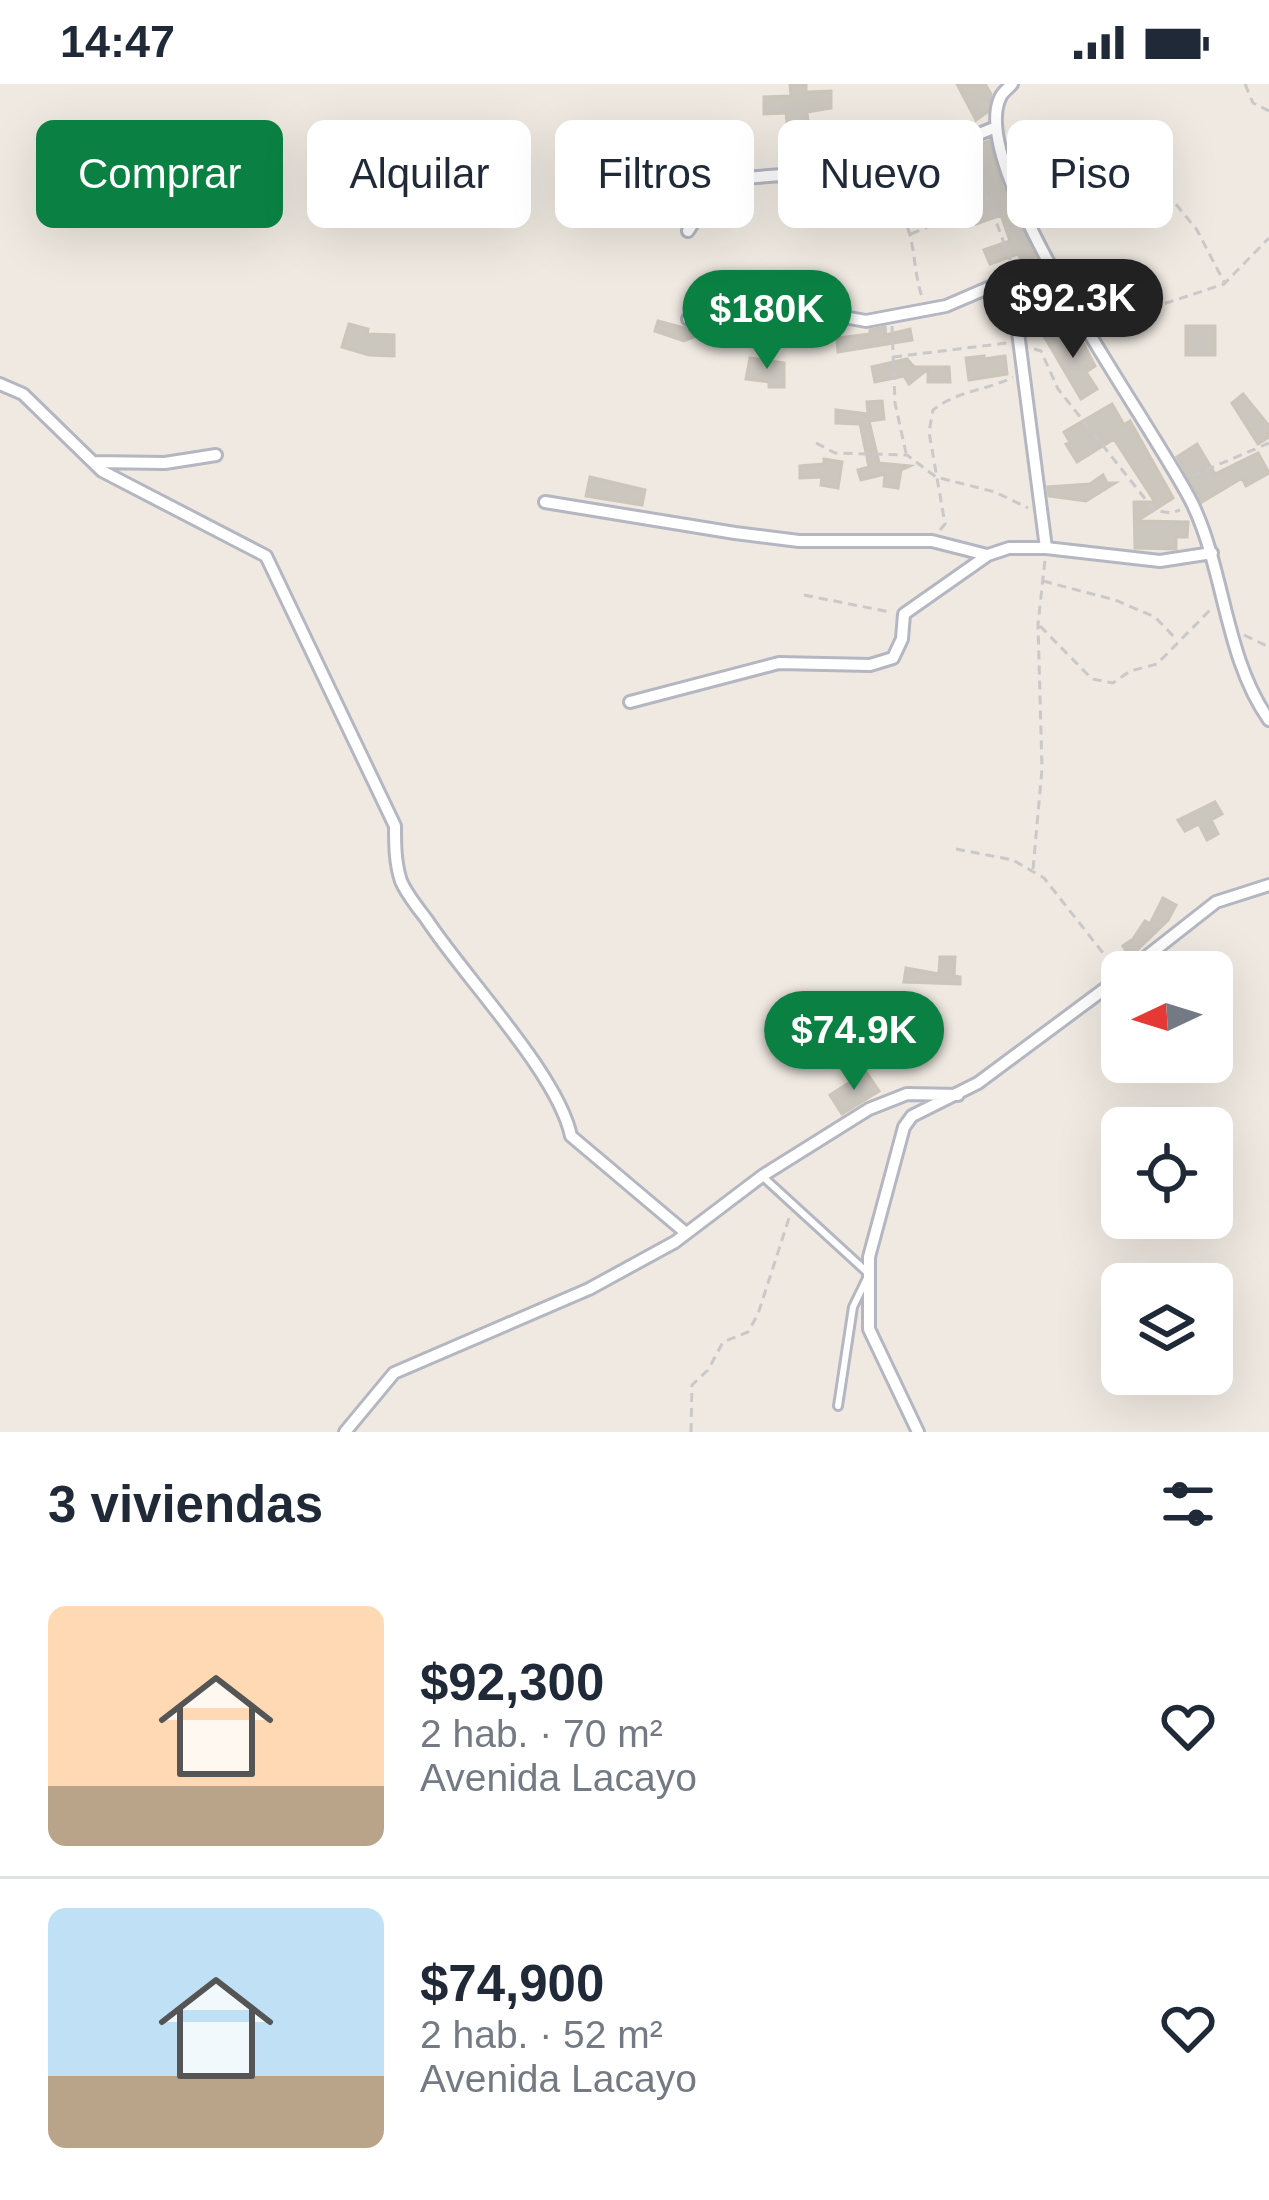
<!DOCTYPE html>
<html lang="es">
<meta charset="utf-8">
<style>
:root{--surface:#fff;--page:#f2f2f3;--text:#1f2937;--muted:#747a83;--line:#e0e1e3;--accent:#0b8043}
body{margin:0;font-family:Arial,sans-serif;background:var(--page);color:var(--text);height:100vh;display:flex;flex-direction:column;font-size:45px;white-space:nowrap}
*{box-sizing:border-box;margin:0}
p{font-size:39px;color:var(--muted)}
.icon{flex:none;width:66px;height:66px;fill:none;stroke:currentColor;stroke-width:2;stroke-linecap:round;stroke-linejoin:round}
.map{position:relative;height:1348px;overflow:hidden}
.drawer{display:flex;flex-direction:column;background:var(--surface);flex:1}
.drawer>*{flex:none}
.banner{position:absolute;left:36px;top:36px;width:1197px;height:108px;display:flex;gap:24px}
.needle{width:78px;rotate:266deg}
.tools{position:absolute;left:1101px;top:867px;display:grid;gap:24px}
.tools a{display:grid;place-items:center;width:132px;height:132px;border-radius:18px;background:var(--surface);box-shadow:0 12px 48px #0002;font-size:60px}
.price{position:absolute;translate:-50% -102px;padding:0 27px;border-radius:42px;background:var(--accent);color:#fff;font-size:39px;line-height:78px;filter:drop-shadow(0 3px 6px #0008)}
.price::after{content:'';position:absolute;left:50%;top:72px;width:36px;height:27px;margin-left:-18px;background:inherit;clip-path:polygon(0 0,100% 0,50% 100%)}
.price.on{background:#222;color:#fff}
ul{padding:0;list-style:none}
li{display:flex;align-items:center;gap:36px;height:300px;padding:0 48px}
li+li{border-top:3px solid var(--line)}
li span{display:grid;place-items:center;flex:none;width:336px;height:240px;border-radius:18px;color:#555}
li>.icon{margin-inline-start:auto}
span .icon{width:144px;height:144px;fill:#fffc;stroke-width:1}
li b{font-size:51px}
h2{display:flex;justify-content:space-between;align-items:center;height:144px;padding:0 48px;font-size:51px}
.tag{padding:0 42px;border-radius:18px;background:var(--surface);box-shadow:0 12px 48px #0002;font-size:42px;line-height:108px}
.tag.on{background:var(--accent);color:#fff}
.status{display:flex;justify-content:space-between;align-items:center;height:84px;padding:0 60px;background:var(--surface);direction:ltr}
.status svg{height:33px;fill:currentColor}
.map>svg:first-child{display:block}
.building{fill:#cbc7bf;stroke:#cbc5ba;stroke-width:3}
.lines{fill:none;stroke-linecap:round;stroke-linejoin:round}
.service-casing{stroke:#b4b7c1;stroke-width:12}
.minor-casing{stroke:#b4b7c1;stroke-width:16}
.path{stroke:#c9c9c9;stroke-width:3;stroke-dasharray:9 6;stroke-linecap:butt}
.service{stroke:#fff;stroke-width:6}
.minor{stroke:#fff;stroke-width:10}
</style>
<div class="status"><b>14:47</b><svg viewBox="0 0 49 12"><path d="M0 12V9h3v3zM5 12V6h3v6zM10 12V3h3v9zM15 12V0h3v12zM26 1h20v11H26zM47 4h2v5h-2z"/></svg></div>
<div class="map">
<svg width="1269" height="1348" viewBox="0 0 1269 1348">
<rect width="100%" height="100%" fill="#efe9e1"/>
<path class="building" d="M790 0H806V8L831 7V24L807 28 810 55 789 57 786 29 764 30V13L791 12Z
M957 0H985L991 10 989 27 976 36Z
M926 41 930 53 881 69 882 80 875 83H868L867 77 862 78V43H877V55Z
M989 57 1002 102 1035 173 1022 179 1018 170 990 180 984 166 1010 157 1001 131 976 140 966 111 945 119 940 103 901 112 912 101 910 96 956 85 954 73 946 74Z
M1041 192 1059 232 1043 238 1033 212 1024 215 1022 200Z
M658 237 688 245 727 242 725 254 698 251 684 257 655 247Z
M349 240 368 245 367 250 394 251V272L369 271 342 263Z
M1186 242H1215V271H1186Z
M885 243 886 251 910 245 912 256 838 268 837 254 870 250V246Z
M1055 245 1062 256 1077 247 1095 282 1086 288 1097 305 1081 315 1044 252Z
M984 272V275L1005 272 1007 290 969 296 966 274Z
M750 274 784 279V303H769V298L746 295Z
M907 275 914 283H949L950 298H928V285L909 300 904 292 875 298 872 283Z
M1243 310 1269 342V353L1258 360 1232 319Z
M882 317 884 335 869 337 879 379 910 382 901 386 898 404 884 402 885 390 861 396 858 386 869 383 860 340 836 339V326L868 330 867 318Z
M1112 320 1124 341 1130 337 1173 414 1137 437 1188 438 1187 453H1176V465L1135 464 1134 418H1155L1114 355 1077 378 1066 360 1070 358 1064 348Z
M1197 360 1215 390 1258 369 1269 389 1246 402 1242 394 1202 418 1177 373Z
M824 375 842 378 838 404 821 401 822 393 800 394V382L824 380Z
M1103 391 1107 399H1115L1086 417 1049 412 1048 403 1090 400Z
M590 393 645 406 642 421 586 412Z
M1215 718 1222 730 1211 736 1218 750 1207 756 1199 740 1185 747 1178 736Z
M1163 814 1176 821 1168 836 1130 873 1123 862 1133 855 1145 837 1150 840Z
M940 873H955L954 892 960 893V900L904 898 906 884 939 890Z
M866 988 879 1007 842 1030 830 1011Z"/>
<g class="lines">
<defs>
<path id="service" d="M762 1092 869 1190 853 1223 838 1322"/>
<path id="minor" d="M1012 0C1008 5 1002 8 1000 14 966 88 1157 346 1193 421 1225 489 1225 574 1269 636
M688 147 712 110 731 95 821 88 866 97 996 43
M1011 194 1046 464
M688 235 788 223 866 237 946 222 1048 178
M0 300 23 310 102 387 266 472 395 742C395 760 395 779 401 797 407 811 418 824 427 836 465 894 558 990 571 1052L686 1149
M93 378 165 379 216 371
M545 418 735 449 799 457H932L987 471
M630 618 779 579 870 581 893 574 902 555 904 530 988 471 1009 464H1046L1160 477 1212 469
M1127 888 1216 818 1269 801
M345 1348 394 1289 589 1205 675 1158 762 1092 869 1025 907 1010 958 1011
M918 1348 869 1245V1173L904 1043 912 1032 978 999 1122 892"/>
</defs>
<use href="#service" class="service-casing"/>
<use href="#minor" class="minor-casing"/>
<path class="path" d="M1245 0 1253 19 1269 27
M971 69 1011 178
M1157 97 1197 146 1224 198
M891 102C894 121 905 133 910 151 915 171 915 192 922 213
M911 150 963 128
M1091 226 1142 227 1224 200 1269 154
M892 242 895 319 906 369
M1034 265 1041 267 1058 305 1154 426 1171 429 1180 426
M893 273 1007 259
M816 359 835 369 907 371 936 393 995 408 1028 424
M1192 392 1269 359
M940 446 945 440 929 348 933 326C958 306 986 307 1013 293
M1043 497 1115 516 1155 533 1177 556
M804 511 890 528
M1040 542 1092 595 1113 599 1130 587 1157 580 1213 523
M1244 551 1269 563
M956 765 1013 776 1044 794 1114 883
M1033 785 1042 685 1038 540 1045 476
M691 1348 692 1301 708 1286 723 1258 748 1248 758 1230 791 1128"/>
<use href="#service" class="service"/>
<use href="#minor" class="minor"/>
</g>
</svg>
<div class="tools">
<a><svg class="needle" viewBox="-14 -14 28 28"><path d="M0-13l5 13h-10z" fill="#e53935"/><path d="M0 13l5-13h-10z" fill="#747a83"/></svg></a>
<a><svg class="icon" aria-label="locate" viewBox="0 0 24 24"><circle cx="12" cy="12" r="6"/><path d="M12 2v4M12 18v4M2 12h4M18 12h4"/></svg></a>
<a><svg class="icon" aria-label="layers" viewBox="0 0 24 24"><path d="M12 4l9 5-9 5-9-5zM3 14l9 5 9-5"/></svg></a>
</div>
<b class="price on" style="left:1073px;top:277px">$92.3K</b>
<b class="price" style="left:767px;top:288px">$180K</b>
<b class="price" style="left:854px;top:1009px">$74.9K</b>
<div class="banner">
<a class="tag on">Comprar</a>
<a class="tag">Alquilar</a>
<a class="tag">Filtros</a>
<a class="tag">Nuevo</a>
<a class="tag">Piso</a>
</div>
</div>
<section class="drawer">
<h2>3 viviendas<svg class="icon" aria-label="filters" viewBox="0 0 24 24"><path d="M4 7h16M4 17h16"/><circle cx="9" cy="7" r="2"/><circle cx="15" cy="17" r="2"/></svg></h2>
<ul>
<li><span style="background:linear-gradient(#ffd9b3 75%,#b9a48a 0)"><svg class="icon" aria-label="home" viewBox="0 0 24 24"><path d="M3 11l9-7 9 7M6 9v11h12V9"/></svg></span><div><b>$92,300</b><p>2 hab. · 70 m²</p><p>Avenida Lacayo</p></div><svg class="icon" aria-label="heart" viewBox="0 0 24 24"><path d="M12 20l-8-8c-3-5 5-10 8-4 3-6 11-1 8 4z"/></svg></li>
<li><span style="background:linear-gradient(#bfe0f5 70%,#b9a48a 0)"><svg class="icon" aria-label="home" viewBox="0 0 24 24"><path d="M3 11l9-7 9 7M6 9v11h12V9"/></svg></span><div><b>$74,900</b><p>2 hab. · 52 m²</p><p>Avenida Lacayo</p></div><svg class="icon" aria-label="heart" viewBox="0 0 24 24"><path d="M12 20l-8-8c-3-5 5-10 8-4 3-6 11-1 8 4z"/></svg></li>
</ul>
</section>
